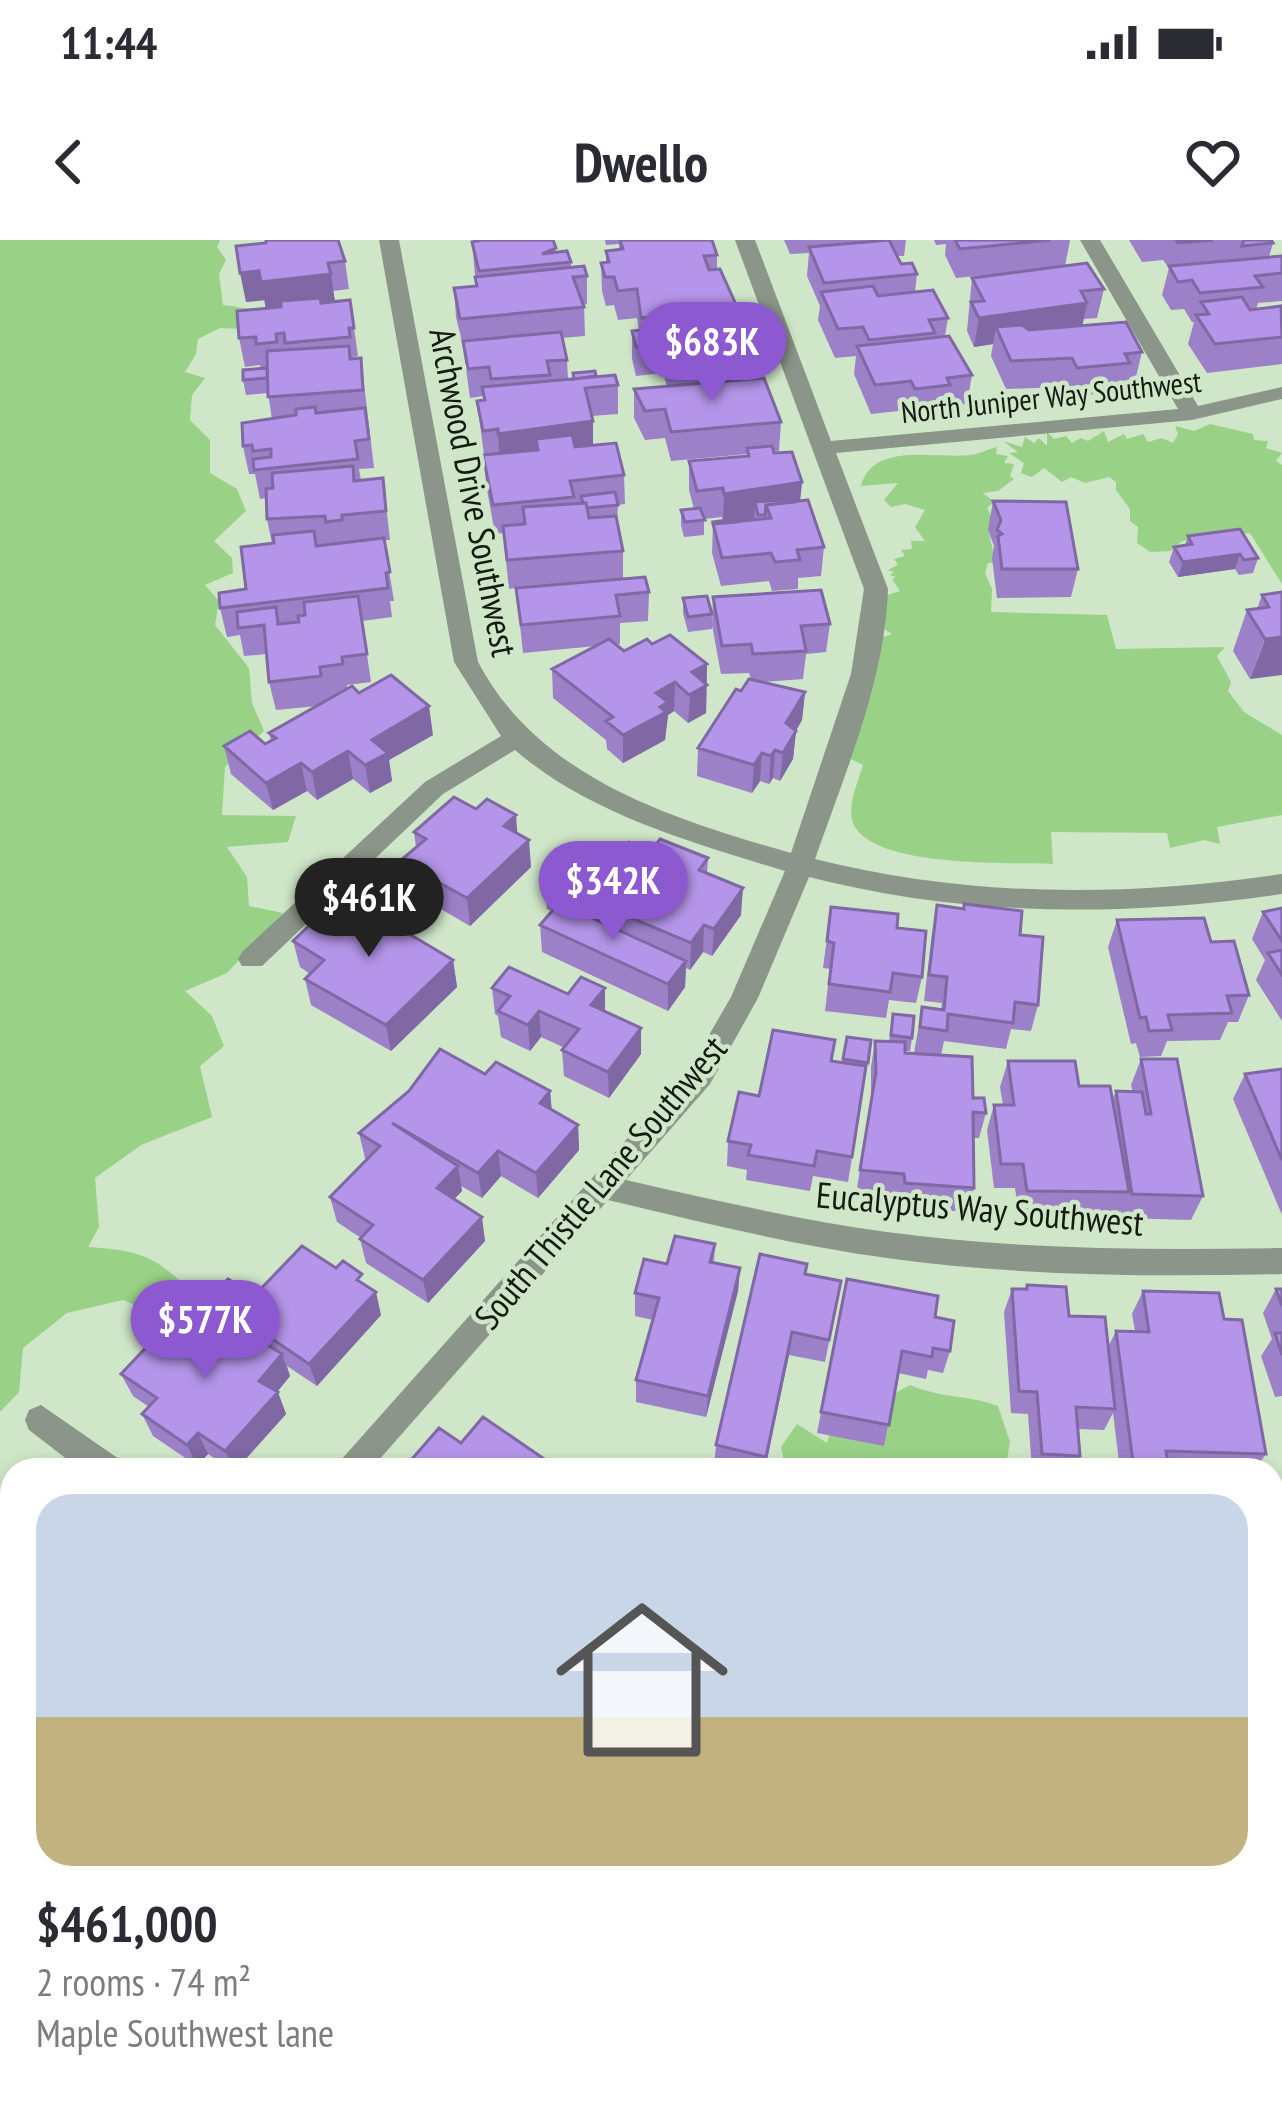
<!DOCTYPE html>
<meta charset="utf-8">
<style>
:root{--surface:#fff;--page:#f7f7f7;--text:#2b2b33;--muted:#7c7c81;--accent:#8d59d1}
body{margin:0;font-family:"PT Sans Narrow",sans-serif;background:var(--page);color:var(--text);height:100vh;display:flex;flex-direction:column;font-size:45px;white-space:nowrap}
*{box-sizing:border-box;margin:0}
p{font-size:39px;color:var(--muted)}
.icon{flex:none;width:66px;height:66px;fill:none;stroke:currentColor;stroke-width:2;stroke-linecap:round;stroke-linejoin:round}
.map{position:relative;flex:1;overflow:hidden}
.sheet{position:absolute;left:0px;top:1218px;width:1284px;height:663px;display:flex;flex-direction:column;background:var(--surface);border-radius:36px 36px 0 0;box-shadow:0 6px 18px #0003}
.sheet>*{flex:none}
.price{position:absolute;translate:-50% -102px;padding:0 27px;border-radius:42px;background:var(--accent);color:#fff;font-size:39px;line-height:78px;filter:drop-shadow(0 3px 6px #0008)}
.price::after{content:'';position:absolute;left:50%;top:72px;width:36px;height:27px;margin-left:-18px;background:inherit;clip-path:polygon(0 0,100% 0,50% 100%)}
.price.on{background:#222;color:#fff}
ul{padding:0;list-style:none}
li{display:grid;align-content:center;gap:24px;height:636px;padding:0 36px}
li span{display:grid;place-items:center;height:372px;border-radius:36px;color:#555}
li>.icon{margin-inline-start:auto}
span .icon{width:216px;height:216px;fill:#fffc;stroke-width:1}
li b{font-size:51px}
.status{display:flex;justify-content:space-between;align-items:center;height:84px;padding:0 60px;background:var(--surface);direction:ltr}
.status svg{height:33px;fill:currentColor}
header{display:flex;justify-content:space-between;align-items:center;height:156px;padding:0 36px;background:var(--surface);font-size:54px;font-weight:700}
.map>svg:first-child{display:block}
.green{fill:#99d187}
.lines{fill:none;stroke-linecap:round;stroke-linejoin:round}
.street{fill:#8c9589;fill-rule:evenodd}
.wall{fill:#9c80c8}
.shaded-wall{fill:#7f68a3}
.building{fill:#b595e9;stroke:#7f68a3;stroke-width:3}
.labels{text-anchor:middle;dominant-baseline:central;stroke-width:9;stroke-linejoin:round;paint-order:stroke}
.far-street-label{font-size:30px;fill:#141c11;stroke:#cfe6c8}
.street-label{font-size:36px;fill:#141c11;stroke:#cfe6c8}
</style>
<div class="status"><b>11:44</b><svg viewBox="0 0 49 12"><path d="M0 12V9h3v3zM5 12V6h3v6zM10 12V3h3v9zM15 12V0h3v12zM26 1h20v11H26zM47 4h2v5h-2z"/></svg></div>
<header><svg class="icon" aria-label="back" viewBox="0 0 24 24"><path d="M15 5l-7 7 7 7"/></svg>Dwello<svg class="icon" aria-label="heart" viewBox="0 0 24 24"><path d="M12 20l-8-8c-3-5 5-10 8-4 3-6 11-1 8 4z"/></svg></header>
<div class="map">
<svg width="1282" height="1880" viewBox="0 0 1282 1880">
<rect width="100%" height="100%" fill="#cfe6c8"/>
<path class="green" d="M0 0H220L217 7 226 20 219 34 223 65 257 70 243 89 220 88 198 99 196 114 185 132 205 138 192 155 190 180 210 200V233L237 249 246 271 214 301 232 318 233 333 205 345 219 361 215 385 249 428 252 463 264 491 225 527 222 575 296 576 288 602 227 607 247 637 249 666 283 673 227 733 185 751 212 776 224 806 200 826 212 877 141 905 95 938 99 987 88 1007C149 1011 158 1019 201 1061L169 1080 123 1060 67 1073 23 1108 19 1152 0 1172Z
M1210 184 1253 194 1254 200 1268 201 1266 208 1282 213 1276 221 1282 225V344L1250 293 1182 301 1171 311 1150 312 1137 303 1138 287 1130 281V269L1116 250V242L1109 237 1085 243 1071 237 1062 242 1044 228 1032 237 1021 233 1024 223 1009 213 1018 212 1003 201 1022 207 1025 197 1034 203 1039 198 1047 206V192L1054 199 1066 196 1072 203 1081 198 1088 201 1104 191 1108 202 1124 194 1127 199 1143 194 1148 202 1162 198 1173 203 1178 194 1175 186 1194 191Z
M997 207 996 214 1008 216 1004 223 1014 224 1010 236 1014 239 998 251 983 253 994 262 987 268 995 283 988 290 996 323H988L985 333 992 349 991 372 1107 375 1116 409 1225 407 1217 416 1231 442 1228 451 1244 472 1282 495V575L1217 587 1220 604 1204 600 1170 608 1167 593 1051 592 1053 624C1010 622 866 629 852 580 848 564 858 542 863 525L849 518 881 398 892 394 885 390 878 358 900 351 892 339 896 337 890 335 894 332 888 330 898 325 894 319 905 316 901 310 912 309 911 301H925L915 287 925 270 905 264 891 267 884 260 898 243 861 246C872 201 938 219 971 215 980 214 987 209 997 207Z
M910 1145C943 1159 966 1154 998 1166L1010 1202 1005 1230H786L781 1207 797 1184 827 1203 838 1162 865 1170Z
M1272 1328 1282 1345 1278 1384 1282 1386V1880H740L752 1869H1272Z"/>
<g class="lines">
<path class="street" d="M379 0H399L478 422C539 538 672 579 791 613L851 434 864 349 735 0H755L831 201 1178 169 1080 0H1100L1198 166 1282 147V159L1192 180 836 213 888 349C885 441 845 533 815 619 969 658 1125 657 1282 634V654C1123 677 965 677 809 637L758 758 710 844 626 940C713 960 799 980 887 992 1018 1010 1150 1010 1282 1008V1034C1150 1037 1018 1036 887 1018 793 1005 700 982 608 960L370 1230H332L690 828 731 757 785 631C693 603 589 574 515 510L443 554 262 726H242L238 719 242 712 425 542 501 496 454 422Z
M41 1165 119 1219 124 1230H81L29 1190 25 1180 29 1170Z
M12 1597V1644L0 1649V1602Z"/>
</g>
<path class="wall" d="M479 0H553L556 12 571 22V27L587 36V64L584 65 585 96 562 98 567 120 568 139 596 136 618 145V174L592 176 593 205 624 235 625 264 618 265 617 280 623 311V339L649 352 648 381 620 383V404L616 405 624 411 652 404 707 424 706 473 688 483 674 471 668 475 665 500 623 523 607 509 606 500 553 458 552 429 596 406 523 413 516 348 509 349 503 293 495 294 486 244 484 215 477 161 483 160V156L470 158 463 107 456 77 454 48 476 46 472 2Z
M605 0H712L717 15V29L738 69 737 81 761 122 760 139 781 182 779 211H774L802 242 800 261 824 307 821 336 798 338V349L772 351 769 341 721 346 712 313 713 282 723 281 722 277 704 279V295L684 297 681 285V270L694 269 689 250V221L747 216V214L671 221 665 198 645 200 634 178V149L667 147 663 133 636 136 632 119V91L639 90 637 78 618 80 614 65 606 66 602 51 601 23H606V11L619 10V4L606 5Z
M784 0H906L904 16H897L901 24 917 34 915 52 948 78 945 96 972 135 967 164 947 166 946 174 911 178 907 170 871 174 854 134 856 116 835 118 818 80 820 66 807 36 809 13 790 14Z
M934 0H1070L1065 26 1104 49 1097 78 1084 79 1082 86 1142 112 1135 141 1125 142 1123 152 1070 156 1065 147 1006 149 991 116 993 104 974 107 967 91 972 38 1042 29 956 38 945 15 946 4 936 5Z
M1129 0H1271L1273 3 1269 17 1282 16V61L1258 63 1256 69 1282 68V124L1207 133 1188 104 1194 82H1192L1184 69 1171 70 1162 55 1169 28 1163 20 1142 22Z
M266 3 345 21 349 49 333 51 335 61 350 60 358 116 353 117V118H361L374 228 359 229 361 240 383 238 390 300H384L394 361H390L392 377 362 381 371 442 347 445V449L359 453 433 495 389 520 392 541 370 553 353 539 317 560 307 551 273 570 231 534 224 506 265 504 271 501 269 493 317 466 276 470 269 442 267 414 244 416 240 395 227 397 220 368 246 349 272 303 267 279 266 258 260 259 255 234H249L243 206 272 179 268 153 246 155 243 140 261 128 260 125 245 127 239 98 266 68 265 60 246 62Z
M993 261 1078 329 1071 357 997 358 992 318 994 306 988 290Z
M1188 296 1258 318 1253 333 1239 335 1235 329 1178 337 1169 322 1174 307 1185 305Z
M1282 352 1250 439 1233 411 1247 370 1257 369 1262 355Z
M713 357 830 384 826 412 806 414 803 439 763 442 805 452 802 480 796 491 793 519 780 541 773 538 769 544 760 541 752 553 697 536 698 508 751 439 749 433 721 434 712 385Z
M683 358 712 374V389L688 392 683 373Z
M414 592 517 594 531 627 470 686 405 648 400 621 416 607Z
M651 611 708 618 707 633 741 675 712 716 703 712 690 730 686 728 685 747 668 771 542 712 540 685 552 671 547 669 545 642 600 639Z
M937 665 1020 695 1038 765 1031 791 1011 789 1006 809 944 801 941 815 986 873 979 898H974V948L968 972 900 967 899 959 856 955 871 857V827L875 801 889 802 893 774 912 798 910 811H905V813H914L922 767 941 770 942 763 924 761 932 693Z
M831 667 922 737 916 763 889 760 886 778 825 771 830 729 823 728Z
M1282 668V781L1256 740 1265 720 1252 699 1263 672Z
M1117 680 1211 702 1249 755 1238 782H1228L1220 800 1167 801 1161 816 1140 817 1136 803 1131 804 1108 707Z
M293 701 453 720 457 747 391 811 311 765 305 739 310 734 300 727Z
M492 748 568 754 605 748V772L641 814 609 858 564 836 562 810 565 808 541 797 530 811 501 797 498 776 495 774Z
M847 797 871 800 848 942 813 936 810 951 746 940 747 930 727 926 728 901 759 856 835 800 832 821 842 822Z
M1141 819 1203 956 1191 980 1122 978 1121 970 1119 976 1019 975 1015 948H994L987 890 994 865H1003L1000 847 1008 821 1079 846 1112 861 1116 851 1133 852 1131 845Z
M1282 829V975L1233 859 1245 834Z
M485 834 550 851 552 870 578 885 579 910 538 958 501 936 482 958 461 946 462 951 454 959 485 1001 428 1063 366 1023 360 999 361 998 337 982 330 957 367 920 365 918 359 893Z
M715 1004 714 1023 740 1028 738 1051 706 1177 636 1162V1140L653 1080 635 1076V1053L667 1024Z
M806 1034 841 1041 825 1122 789 1115 765 1230H731L714 1226 716 1205Z
M847 1039 935 1077 950 1111 943 1133 928 1130 926 1139 898 1133 884 1206 817 1193Z
M365 1045 381 1075 317 1146 287 1126 290 1136 277 1152 286 1174 236 1230H232L208 1214 197 1226 153 1196 142 1174 149 1167 133 1156 121 1134 206 1101 227 1080 214 1072 209 1060 254 1063 253 1057Z
M1027 1045 1108 1107 1116 1091H1135L1132 1074 1143 1051 1224 1079 1266 1214 1255 1230H1120L1113 1173 1104 1190 1078 1189 1080 1216 1074 1230H1032L1028 1174 1011 1173 1004 1072 1012 1049H1025Z
M1276 1049H1282V1156L1275 1157 1261 1116 1272 1099 1263 1073Z
M461 1203 554 1230H415L412 1219Z"/>
<path class="shaded-wall" d="M259 31 265 60 246 62 240 33Z
M331 34 335 62 266 70 261 42Z
M1087 63 1081 91 1003 102 996 87 993 104 974 107 979 78Z
M593 181V209L538 217 536 199 537 217 500 223 498 194Z
M802 242 799 270 755 262 754 278 723 283 724 254Z
M1240 314 1235 329 1178 337 1183 322Z
M1282 397V435L1250 439 1265 399Z
M707 424 706 473 688 483 692 432Z
M675 442 674 471 668 475 665 500 623 523V495L656 453Z
M805 452 802 480 784 511 786 483Z
M429 466 433 495 389 520 392 541 370 553 365 525 372 500Z
M796 491 793 519 780 541 783 513Z
M775 510 773 538 769 544 771 516Z
M348 511 353 539 317 560 312 532Z
M762 513 760 541 752 553 754 525Z
M301 523 307 551 273 570 266 543Z
M516 575 518 602 504 586Z
M529 600 531 627 470 686 467 658Z
M743 648 741 675 712 716 714 689Z
M704 685 703 712 690 730 691 703Z
M453 720 457 747 391 811 386 785Z
M686 721 685 747 668 771V744Z
M605 748V774L591 765Z
M539 771 541 797 530 811 528 785Z
M641 788V814L609 858 608 832Z
M550 851 552 877 540 863Z
M578 885 579 910 538 958 536 933Z
M498 911 501 936 482 958 478 933Z
M458 926 462 951 441 973 437 948Z
M482 977 485 1001 428 1063 423 1040Z
M740 1028 738 1051 706 1177 708 1156Z
M376 1052 381 1075 317 1146 309 1124Z
M250 1053 254 1065 235 1085 231 1074Z
M792 1092 789 1115 764 1230 766 1217Z
M282 1114 290 1136 268 1163 259 1141Z
M278 1152 286 1174 236 1230H234L225 1211Z
M198 1193 208 1214 197 1226 187 1205Z
M12 1388V1422L0 1435V1401Z
M72 1869H94L84 1880H62Z
M167 1869H186L177 1880H157Z
M261 1869 267 1872 261 1880H252Z"/>
<path class="building" d="M266 0H338L345 21 328 23 331 34 261 42 259 31 240 33 236 6 266 3Z
M482 0H553L556 8 542 14 567 11 571 22 479 31 472 2Z
M620 0H712L717 15 704 16 709 30 720 29 738 69 641 78 637 49 618 51 614 37H605L601 23 609 22 606 11 623 9Z
M889 0 901 24 912 23 917 34 824 43 809 7Z
M955 0H1050L960 9Z
M1176 0H1213L1178 3Z
M1244 0H1271L1273 3 1242 6Z
M1282 16V33L1255 36 1263 47 1200 53 1192 40 1178 42 1169 26Z
M1087 23 1104 49 1081 51 1087 63 979 78 971 62 984 61 972 38Z
M584 26 587 36 573 37 584 67 460 79 454 48 477 46 475 37Z
M873 46 878 56 933 50 948 78 929 80 935 93 869 100 863 87 838 89 821 52Z
M1242 57 1250 70 1281 66 1282 97 1215 104 1196 75 1209 74 1201 62Z
M320 58 321 63 350 60 354 88H349L350 97 285 103 284 93 276 94 277 102 256 104V97L239 98 237 71 281 67V61Z
M740 80 761 122 671 131 663 104 636 107 632 91Z
M1126 82 1142 112 1125 114 1130 123 1077 128 1072 118 1011 121 996 87 1022 85 1029 90Z
M561 92 567 120 547 121 550 135 491 139 489 127 468 129 463 101Z
M949 96 972 135 947 138 950 145 915 149 911 141 875 145 857 106Z
M349 106 350 119 361 118 363 150 268 157 267 111Z
M267 128V138L243 140V130Z
M595 131 596 136 574 139 573 133Z
M615 135 618 145 585 148 593 181 498 194V189L483 191 477 161 485 160 482 147Z
M764 138 781 182 671 192 665 169 645 171 634 149Z
M315 167 316 173 365 168 369 199 355 201 358 219 254 230 253 219 271 217V209L253 211 252 205 243 206 242 183 296 175V169Z
M572 195 575 207 616 203 624 235 570 241 574 257 493 265 483 215 538 210 536 199Z
M772 206 774 213 792 212 802 242 724 254 723 248 697 251 689 221 749 216 747 208Z
M353 226 354 241 383 238 386 271 342 275V280L326 282 325 276 267 279 266 249 273 248 272 233Z
M615 252 618 265 587 268 586 263H583L581 256Z
M794 259 795 262 766 265 765 275H758L755 262Z
M808 260 824 307 797 310 800 320 775 322 771 313 722 318 713 284 771 278 766 265Z
M993 261 1066 262 1078 329H1002L998 296 1002 294 997 290 1001 280Z
M586 263 589 278 616 276 623 311 507 320 503 286 525 284 523 267Z
M700 268 705 280 685 282 681 270Z
M736 279 737 282 714 284 713 282Z
M1240 289 1258 318 1244 320 1240 314 1183 322 1174 307 1192 304 1188 296Z
M314 291 316 306 384 298 390 332 386 333 388 348 220 368 219 353 246 349 241 307 274 303 273 295Z
M645 337 649 352 616 355 620 376 521 385 516 348Z
M821 350 830 384 801 386 806 411 753 414 751 404 722 406 713 357Z
M1282 352V397L1265 399 1247 370 1269 367 1262 355Z
M358 356 367 414 342 417 343 424 320 427 321 436 269 442 264 385 238 388 237 372 276 367 278 384 299 382 298 376 305 375 304 362Z
M707 356 712 374 688 377 683 358Z
M670 395 707 424 692 432 707 445 689 455 675 442 656 453 668 462 660 467 666 472 623 495 606 481 613 477 552 429 609 399 624 411 647 399 652 404Z
M391 435 429 466 372 500 388 513 365 525 348 511 312 532 301 523 266 543 224 506 250 491 265 504 276 498 269 493 352 446 359 453Z
M749 439 805 452 786 483 796 491 783 513 775 510 771 516 762 513 754 525 698 508 736 449 741 451Z
M454 557 476 569 487 559 516 575 504 586 529 600 467 658 400 621 426 599 414 592Z
M660 599 708 618 699 630 743 648 714 689 704 685 691 703 545 642 560 623 600 639 629 602 651 611Z
M342 654 453 720 386 785 305 739 324 720 293 701Z
M559 663 686 721 668 744 540 685Z
M964 664 1022 671 1020 695 1043 697 1038 765 1015 762 1013 783 948 774 947 791 920 787 922 767 944 770 947 737 929 735 937 665 964 669Z
M831 667 898 674 897 688 926 691 922 737 893 733 890 752 829 744 834 703 827 701Z
M1282 668V701L1263 672Z
M1204 678 1211 702 1234 701 1249 755 1227 756 1232 773 1168 775 1172 790 1149 791 1146 777 1140 778 1117 680Z
M1282 710V735L1268 713Z
M509 727 568 754 581 737 605 748 591 765 641 788 608 832 562 810 579 789 539 771 528 785 498 771 510 756 492 748Z
M893 774 914 776 912 798 891 795Z
M773 790 835 800 831 821 866 826 852 917 817 911 814 926 748 915 751 905 728 901 739 852 759 856Z
M847 797 871 800 868 823 843 819Z
M875 801 905 802V813L972 817 973 858H984L986 873 973 872 974 948 905 943 904 934 860 930 876 832Z
M440 809 485 834 496 822 550 851 540 863 578 885 536 933 498 911 478 933 392 883 458 926 437 948 482 977 423 1040 360 999 373 985 330 957 380 906 359 893 409 851Z
M1141 819H1177L1203 956 1132 954 1116 851 1142 852 1146 874H1151Z
M1008 821H1075L1079 846H1110L1129 952 1027 951 1023 924H1001L994 865H1014Z
M1282 829V920L1245 834Z
M675 996 715 1004 710 1022 740 1028 708 1156 636 1140 659 1058 635 1053 644 1019 667 1024Z
M302 1006 336 1028 343 1021 362 1034 357 1040 376 1052 309 1124 240 1077 257 1060 253 1057Z
M760 1014 807 1024 805 1034 841 1041 829 1100 792 1092 766 1217 716 1205Z
M228 1039 250 1053 231 1074 209 1060Z
M847 1039 938 1056 935 1077 954 1081 950 1111 933 1108 932 1117 902 1111 889 1185 821 1172Z
M1027 1045 1066 1047 1069 1076 1105 1077 1115 1169 1076 1167 1080 1216 1042 1214 1037 1152 1019 1151 1012 1049H1027Z
M1276 1049H1282V1066Z
M1143 1051 1219 1053 1224 1079 1242 1080 1266 1214 1166 1211 1169 1230H1134L1116 1091 1149 1092Z
M173 1079 206 1101 227 1079 282 1114 259 1141 278 1152 225 1211 198 1193 187 1205 142 1174 157 1158 121 1134Z
M1275 1093H1282V1115Z
M483 1177 553 1225 549 1230H428L412 1219 439 1188 461 1203Z
M12 1244V1388L0 1401V1256Z
M12 1706V1869H72L62 1880H0V1718Z
M121 1869H167L157 1880H131Z
M212 1869H261L252 1880H203Z"/>
<g class="labels">
<g class="far-street-label">
<text transform="translate(1051 156) rotate(-6)">North Juniper Way Southwest</text>
</g>
<g class="street-label">
<text transform="translate(474 252) rotate(79)">Archwood Drive Southwest</text>
<text transform="translate(600 942) rotate(-50)">South Thistle Lane Southwest</text>
<text transform="translate(980 968) rotate(5)">Eucalyptus Way Southwest</text>
</g>
</g>
</svg>
<b class="price" style="left:712px;top:164px">$683K</b>
<b class="price" style="left:613px;top:703px">$342K</b>
<b class="price on" style="left:369px;top:720px">$461K</b>
<b class="price" style="left:205px;top:1142px">$577K</b>
<section class="sheet">
<ul>
<li><span style="background:linear-gradient(#c9d6e8 60%,#c2b280 0)"><svg class="icon" aria-label="home" viewBox="0 0 24 24"><path d="M3 11l9-7 9 7M6 9v11h12V9"/></svg></span><div><b>$461,000</b><p>2 rooms · 74 m²</p><p>Maple Southwest lane</p></div></li>
</ul>
</section>
</div>
